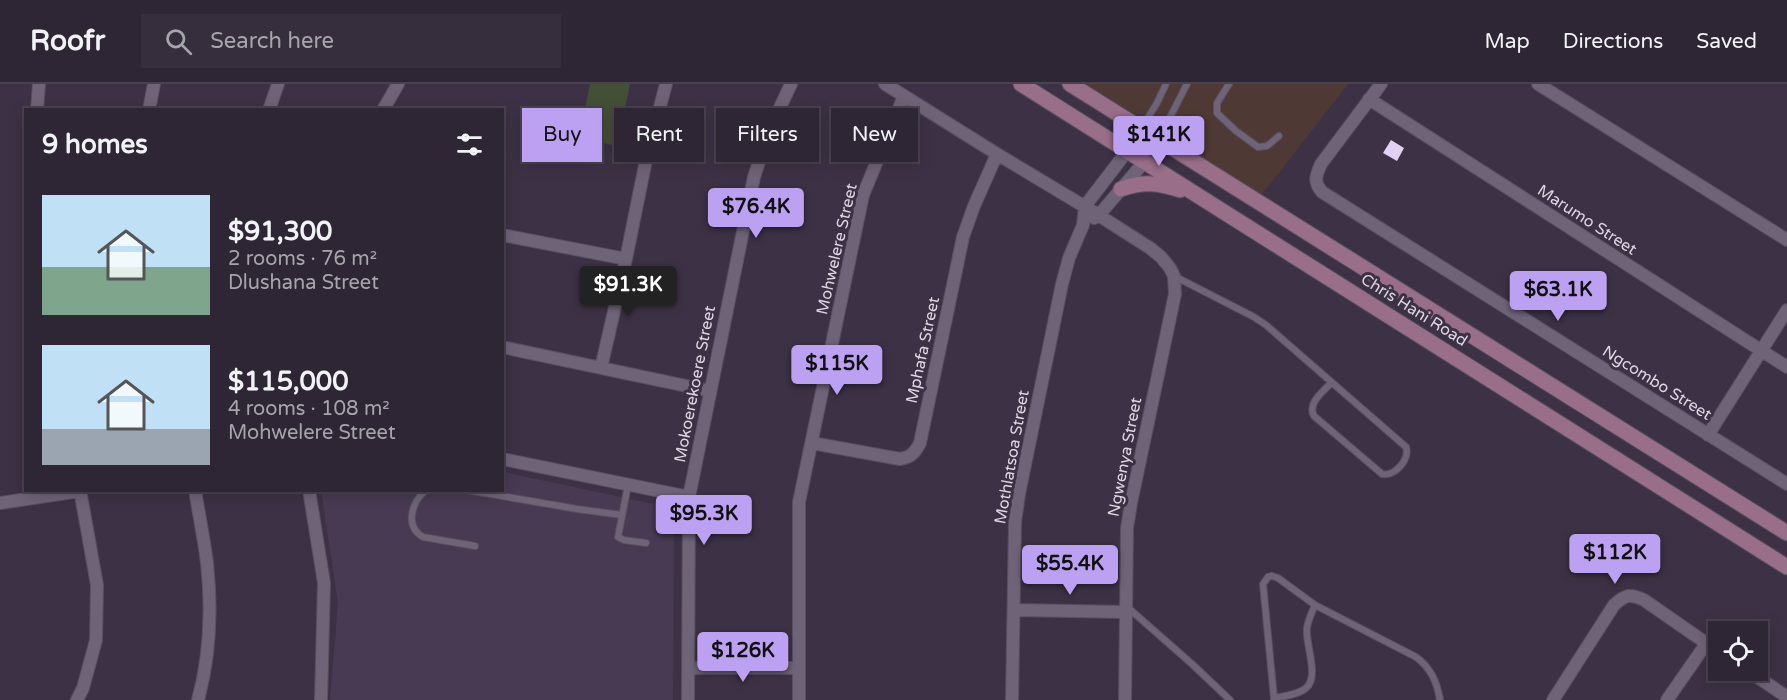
<!DOCTYPE html>
<meta charset="utf-8">
<style>
:root{--surface:#2e2634;--page:#362e3c;--text:#f1f3f6;--muted:#a7a5ac;--line:#49434f;--accent:#bca0f2}
body{margin:0;font-family:"Varela Round",sans-serif;background:var(--page);color:var(--text);height:100vh;display:flex;flex-direction:column;font-size:22px;white-space:nowrap}
*{box-sizing:border-box;margin:0}
p{font-size:20px;color:var(--muted)}
.icon{flex:none;width:33px;height:33px;fill:none;stroke:currentColor;stroke-width:2;stroke-linecap:round;stroke-linejoin:round}
.map{position:relative;flex:1;overflow:hidden}
.sheet{position:absolute;left:24px;top:24px;width:480px;height:384px;display:flex;flex-direction:column;background:var(--surface);border-radius:0px;box-shadow:0 3px 15px #0003,0 0 0 2px var(--line)}
.sheet>*{flex:none}
.top-card{position:absolute;left:522px;top:24px;width:570px;height:54px;display:flex;gap:12px}
.controls{position:absolute;left:1708px;top:537px;display:grid;gap:12px}
.controls a{display:grid;place-items:center;width:60px;height:60px;border-radius:0px;background:var(--surface);box-shadow:0 3px 15px #0003,0 0 0 2px var(--line);font-size:30px}
.price{position:absolute;translate:-50% -51px;padding:0 14px;border-radius:6px;background:var(--accent);color:#111;font-size:20px;line-height:39px;filter:drop-shadow(0 2px 3px #0008)}
.price::after{content:'';position:absolute;left:50%;top:36px;width:18px;height:14px;margin-left:-9px;background:inherit;clip-path:polygon(0 0,100% 0,50% 100%)}
.price.current{background:#222;color:#fff}
ul{padding:0;list-style:none}
li{display:flex;align-items:center;gap:18px;height:150px;padding:0 18px}
li span{display:grid;place-items:center;flex:none;width:168px;height:120px;border-radius:0px;color:#555}
li>.icon{margin-inline-start:auto}
span .icon{width:72px;height:72px;fill:#fffc;stroke-width:1}
li b{font-size:26px}
h2{display:flex;justify-content:space-between;align-items:center;height:72px;padding:0 18px;font-size:26px}
.pill{padding:0 21px;border-radius:0px;background:var(--surface);box-shadow:0 3px 15px #0003,0 0 0 2px var(--line);font-size:21px;line-height:54px}
.pill.current{background:var(--accent);color:#111}
header{display:flex;align-items:center;gap:36px;box-sizing:border-box;height:84px;padding:0 30px;background:var(--surface);border-bottom:2px solid var(--line)}
header strong{font-size:28px}
nav{display:flex;gap:33px;margin-inline-start:auto;font-size:21px}
.search{width:420px;height:54px;background:var(--page);display:flex;align-items:center;gap:15px;box-sizing:border-box;padding:0 21px;border-radius:0px;color:var(--muted);font-size:22px}
.map>svg:first-child{display:block}
.commercial{fill:#4e3935}
.built{fill:#483a52}
.green{fill:#435036}
.building{fill:#e1d2f1}
.lines{fill:none;stroke-linecap:round;stroke-linejoin:round}
.lane-casing{stroke:#584f5f;stroke-width:8}
.street-casing{stroke:#584f5f;stroke-width:14}
.secondary-casing{stroke:#584f5f;stroke-width:17}
.lane{stroke:#6f6378;stroke-width:6}
.street{stroke:#6f6378;stroke-width:12}
.secondary{stroke:#986e88;stroke-width:15}
.labels{text-anchor:middle;dominant-baseline:central;stroke-width:6;stroke-linejoin:round;paint-order:stroke}
.street-label{font-size:16px;fill:#ded7e3;stroke:#3d3245}
</style>
<header>
<strong>Roofr</strong>
<div class="search"><svg class="icon" aria-label="search" viewBox="0 0 24 24"><circle cx="10" cy="10" r="6"/><path d="M15 15l6 6"/></svg>Search here</div>
<nav><a>Map</a><a>Directions</a><a>Saved</a></nav>
</header>
<div class="map">
<svg width="1787" height="616" viewBox="0 0 1787 616">
<rect width="100%" height="100%" fill="#3d3245"/>
<path class="commercial" d="M1079 0H1348L1260 113Z"/>
<path class="built" d="M503 388 658 421 669 429 674 455 673 616H330L338 519 321 407 502 406Z"/>
<path class="green" d="M590 0H630L617 62 579 54Z"/>
<path class="building" d="M1391 56 1404 64 1397 77 1383 69Z"/>
<g class="lines">
<defs>
<path id="lane" d="M1229 0 1217 19V29L1236 47 1258 63 1267 62 1279 52
M1141 45 1157 19 1166 0
M1159 55 1187 0
M1174 192 1254 233 1266 241 1406 363C1410 376 1394 393 1382 390L1314 332C1307 319 1323 308 1331 299
M628 401 618 453 624 456 646 459
M426 406C412 418 404 442 423 453L475 462
M467 406 577 425 622 431
M1126 522 1192 580 1230 616
M1274 614 1263 500 1268 493 1272 492 1278 494 1315 521
M1274 616V614C1284 612 1298 611 1306 604 1320 593 1305 560 1307 544 1308 536 1312 528 1315 521L1416 573C1431 584 1437 598 1440 616"/>
<path id="street" d="M885 0 997 70 1092 127 1150 164 1161 173 1170 184 1174 192 1175 210 1131 419 1127 444 1125 616
M1381 0 1321 80C1316 92 1313 97 1322 108L1787 400
M1538 0 1787 156
M1369 15 1787 283
M37 26 39 0
M149 26 154 0
M269 26 278 0
M383 26 398 0
M1094 134 1099 131 1145 77 1159 55
M502 151 626 175
M502 263 710 307
M601 284 626 175 646 76 666 0
M1708 351 1787 226
M812 359 900 375C911 373 915 369 920 359L963 153 974 122 997 70
M502 375 689 413
M195 406C199 431 204 455 207 479 212 525 210 572 198 616
M309 406 324 499 321 616
M0 419 80 407
M1014 526 1125 528
M688 584H798
M1747 586 1787 613
M77 616 83 604 96 556 97 501 80 406
M688 616 689 413 754 93 770 45 791 0
M799 616V418L863 111 904 12
M1012 616 1015 438 1019 410 1062 200 1069 174 1083 141 1085 122 1128 66 1141 45
M1553 616 1614 521C1625 511 1630 509 1644 516L1719 568
M1667 616 1706 560"/>
<path id="secondary" d="M1021 0 1787 483
M1070 0 1787 449
M1121 105C1143 97 1159 99 1180 106"/>
</defs>
<use href="#lane" class="lane-casing"/>
<use href="#street" class="street-casing"/>
<use href="#secondary" class="secondary-casing"/>
<use href="#lane" class="lane"/>
<use href="#street" class="street"/>
<use href="#secondary" class="secondary"/>
</g>
<g class="labels">
<g class="street-label">
<text transform="translate(1587 136) rotate(33)">Marumo Street</text>
<text transform="translate(837 165) rotate(-77)">Mohwelere Street</text>
<text transform="translate(1414 226) rotate(32)">Chris Hani Road</text>
<text transform="translate(923 266) rotate(-78)">Mphafa Street</text>
<text transform="translate(1657 299) rotate(32)">Ngcombo Street</text>
<text transform="translate(695 300) rotate(-79)">Mokoerekoere Street</text>
<text transform="translate(1012 373) rotate(-80)">Mothlatsoa Street</text>
<text transform="translate(1125 373) rotate(-79)">Ngwenya Street</text>
</g>
</g>
</svg>
<div class="controls">
<a><svg class="icon" aria-label="locate" viewBox="0 0 24 24"><circle cx="12" cy="12" r="6"/><path d="M12 2v4M12 18v4M2 12h4M18 12h4"/></svg></a>
</div>
<b class="price" style="left:1159px;top:83px">$141K</b>
<b class="price" style="left:756px;top:155px">$76.4K</b>
<b class="price current" style="left:628px;top:233px">$91.3K</b>
<b class="price" style="left:1558px;top:238px">$63.1K</b>
<b class="price" style="left:837px;top:312px">$115K</b>
<b class="price" style="left:704px;top:462px">$95.3K</b>
<b class="price" style="left:1615px;top:501px">$112K</b>
<b class="price" style="left:1070px;top:512px">$55.4K</b>
<b class="price" style="left:743px;top:599px">$126K</b>
<div class="top-card">
<a class="pill current">Buy</a>
<a class="pill">Rent</a>
<a class="pill">Filters</a>
<a class="pill">New</a>
</div>
<section class="sheet">
<h2>9 homes<svg class="icon" aria-label="filters" viewBox="0 0 24 24"><path d="M4 7h16M4 17h16"/><circle cx="9" cy="7" r="2"/><circle cx="15" cy="17" r="2"/></svg></h2>
<ul>
<li><span style="background:linear-gradient(#bfe0f5 60%,#7fa58c 0)"><svg class="icon" aria-label="home" viewBox="0 0 24 24"><path d="M3 11l9-7 9 7M6 9v11h12V9"/></svg></span><div><b>$91,300</b><p>2 rooms · 76 m²</p><p>Dlushana Street</p></div></li>
<li><span style="background:linear-gradient(#bfe0f5 70%,#9aa5b1 0)"><svg class="icon" aria-label="home" viewBox="0 0 24 24"><path d="M3 11l9-7 9 7M6 9v11h12V9"/></svg></span><div><b>$115,000</b><p>4 rooms · 108 m²</p><p>Mohwelere Street</p></div></li>
</ul>
</section>
</div>
